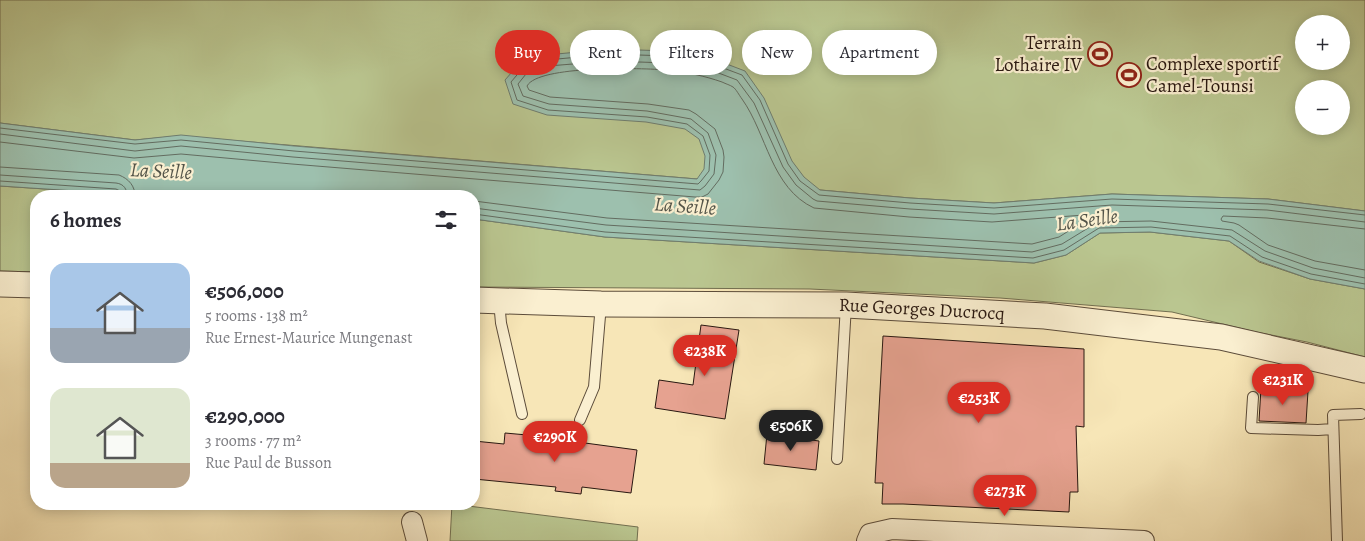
<!DOCTYPE html>
<meta charset="utf-8">
<style>
:root{--surface:#fff;--page:#f2f2f3;--text:#2b2b33;--muted:#7c7c81;--accent:#d93025}
body{margin:0;font-family:Alegreya,serif;background:var(--page);color:var(--text);height:100vh;display:flex;flex-direction:column;font-size:19px;white-space:nowrap}
*{box-sizing:border-box;margin:0}
p{font-size:16px;color:var(--muted)}
.icon{flex:none;width:28px;height:28px;fill:none;stroke:currentColor;stroke-width:2;stroke-linecap:round;stroke-linejoin:round}
.map{position:relative;flex:1;overflow:hidden}
.drawer{position:absolute;left:30px;top:190px;width:450px;height:320px;display:flex;flex-direction:column;background:var(--surface);border-radius:20px;box-shadow:0 2px 12px #0003}
.drawer>*{flex:none}
.guide{position:absolute;left:495px;top:30px;width:475px;height:45px;display:flex;gap:10px}
.controls{position:absolute;left:1295px;top:15px;display:grid;gap:10px}
.controls a{display:grid;place-items:center;width:55px;height:55px;border-radius:50%;background:var(--surface);box-shadow:0 2px 12px #0003;font-size:25px}
.price{position:absolute;translate:-50% -42px;padding:0 11px;border-radius:18px;background:var(--accent);color:#fff;font-size:16px;line-height:32px;filter:drop-shadow(0 1px 2px #0008)}
.price::after{content:'';position:absolute;left:50%;top:30px;width:15px;height:11px;margin-left:-8px;background:inherit;clip-path:polygon(0 0,100% 0,50% 100%)}
.price.selected{background:#222;color:#fff}
ul{padding:0;list-style:none}
li{display:flex;align-items:center;gap:15px;height:125px;padding:0 20px}
li span{display:grid;place-items:center;flex:none;width:140px;height:100px;border-radius:15px;color:#555}
li>.icon{margin-inline-start:auto}
span .icon{width:60px;height:60px;fill:#fffc;stroke-width:1}
li b{font-size:21px}
h2{display:flex;justify-content:space-between;align-items:center;height:60px;padding:0 20px;font-size:21px}
.tag{padding:0 18px;border-radius:22px;background:var(--surface);box-shadow:0 2px 12px #0003;font-size:18px;line-height:45px}
.tag.selected{background:var(--accent);color:#fff}
.map>svg:first-child{display:block}
.green{fill:#bac690;stroke:#726f50;fill-rule:evenodd}
.water{fill:#9dc0ae;stroke:#6f7d6f}
.lines{fill:none;stroke-linecap:round;stroke-linejoin:round}
.shore{stroke:#636c60;stroke-width:1}
.building{fill:#e6a290;stroke:#291811}
.service-casing{stroke:#5c4c3a;stroke-width:12}
.minor-casing{stroke:#5c4c3a;stroke-width:22}
.tertiary-casing{stroke:#5c4c3a;stroke-width:27}
.service{stroke:#faefd0;stroke-width:10}
.minor{stroke:#faefd0;stroke-width:20}
.tertiary{stroke:#faefd0;stroke-width:25}
.labels{text-anchor:middle;dominant-baseline:central;stroke-width:4.5;stroke-linejoin:round;paint-order:stroke}
.poi-label{font-size:19px;fill:#291811;stroke:#faefd0;text-anchor:end}
.street-label{font-size:19px;fill:#291811;stroke:#faefd0}
.water-label{font-size:20px;font-style:italic;fill:#525348;stroke:#faefd0}
</style>
<div class="map">
<svg width="1365" height="541" viewBox="0 0 1365 541">
<rect width="100%" height="100%" fill="#f7e6b7"/>
<filter id="stains"><feTurbulence type="fractalNoise" baseFrequency=".004" numOctaves="4"/><feColorMatrix values="0 0 0 0 .2 0 0 0 0 .09 0 0 0 0 .02 0 0 0 .5 -.17"/></filter>
<radialGradient id="worn" r=".72"><stop offset=".6" stop-color="#630" stop-opacity="0"/><stop offset="1" stop-color="#630" stop-opacity=".3"/></radialGradient>
<path class="green" d="M0 0H1365V211L1268 199 1112 194 994 203 910 198 697 179 179 136 135 140 0 123ZM1304 24H1341V61H1304ZM1304 89H1341V126H1304Z
M0 186 152 196H36V272L0 271Z
M474 219 605 237 1034 263 1066 255 1100 233 1150 232 1229 241 1259 262 1310 279 1365 289V357L1307 342 1256 332 1172 312 1000 298 810 289 474 287Z
M452 504 638 527 637 541H450Z"/>
<path class="water" d="M610 49 668 51 711 58 745 71 764 98 792 161 804 177 820 190 910 198 994 203 1112 194 1268 199 1365 211V289L1310 279 1259 261 1229 241 1150 232 1100 233 1066 255 1034 263 605 237 474 219V196H152L0 186V123L135 140 181 135 294 146 697 179 704 169 705 156 699 139 685 129 646 122 547 115 513 104 505 80 519 64 546 55Z"/>
<g class="lines">
<path class="shore" d="M0 128 135 144 181 140 294 151 698 184 701 181 709 171 710 155 703 136 687 124 647 117 548 110 517 100 511 82 522 69 547 60 610 54 668 56 710 63 742 75 760 100 788 164 800 181 819 195 910 203 994 208 1112 199 1268 204 1365 215
M0 134 135 151 181 146 293 157 700 190 705 186 714 174 716 155 708 133 691 119 647 111 549 104 523 96 518 84 526 74 548 66 610 61 668 63 708 69 737 80 754 103 783 167 796 185 813 199 817 201 910 209 994 214 1112 205 1267 210 1365 222
M0 142 134 158 181 154 292 164 695 197H702L708 194 719 180 723 172 724 157 723 150 715 129 696 114 689 110 648 104 550 97 529 90 527 86C538 65 643 68 667 70 686 72 705 76 722 82 726 84 730 85 733 87 736 89 739 95 742 99 767 134 771 188 814 208L909 217 992 222 1084 215 1087 218 1086 220 1059 237 1032 244 607 218 474 201
M0 167 119 175C129 179 135 186 135 196
M0 175 116 183C124 184 127 189 127 196
M0 181 116 189 120 191 121 196
M474 208 606 225 1032 252 1062 244 1098 222 1151 221 1232 230 1265 251 1313 268 1365 278
M474 214 605 232 1033 258 1064 250 1099 228 1151 227 1230 236 1262 257 1311 274 1365 284
M1365 229 1267 218 1223 216 1221 219 1222 221 1234 223 1239 225 1268 245 1315 261 1365 270"/>
</g>
<path class="building" d="M701 325 739 330 725 419 655 408 659 380 693 385Z
M883 336 1084 349V427L1076 426 1078 492H1070L1069 512 903 504H882L883 483H875Z
M1261 388 1308 391 1306 423 1259 421Z
M505 433 560 438V435L586 438 585 443 637 450 631 493 582 487 581 494 555 491 556 487 474 479V441L504 444Z
M767 434 819 441 816 470 764 464Z"/>
<g class="lines">
<defs>
<path id="service" d="M499 301 501 323 522 414
M1253 397 1251 428 1318 430 1333 429
M580 420 594 387 601 304
M837 459 846 305
M1337 541 1333 415 1361 414"/>
<path id="minor" d="M412 522 417 541
M867 541 870 534 892 529 1144 541"/>
<g id="tertiary">
<path d="M0 284 36 285"/>
<path id="s1" d="M474 300 601 304 846 305 1045 316 1221 337 1365 370"/>
</g>
</defs>
<use href="#service" class="service-casing"/>
<use href="#minor" class="minor-casing"/>
<use href="#tertiary" class="tertiary-casing"/>
<use href="#service" class="service"/>
<use href="#minor" class="minor"/>
<use href="#tertiary" class="tertiary"/>
</g>
<defs>
<symbol id="stadium-ring" viewBox="-11 -11 22 22"><circle r="9.5" fill="#faefd0" stroke="#8f2418" stroke-width="1.5"/><path d="M0-5a6.5 5 0 1 0 0 10a6.5 5 0 1 0 0-10ZM-3.5-1.8h7v3.6h-7Z" fill="#8f2418"/></symbol>
</defs>
<g fill-rule="evenodd">
<use href="#stadium-ring" x="1086" y="40" width="28" height="28"/>
<use href="#stadium-ring" x="1115" y="61" width="28" height="28"/>
</g>
<g class="labels">
<g class="poi-label">
<text x="1082" y="43">Terrain<tspan x="1082" dy="22">Lothaire IV</tspan></text>
<text x="1146" y="64" text-anchor="start">Complexe sportif<tspan x="1146" dy="22">Camel-Tounsi</tspan></text>
</g>
<g class="street-label">
<text stroke="none"><textPath href="#s1" startOffset="448">Rue Georges Ducrocq</textPath></text>
</g>
<g class="water-label">
<text transform="translate(161 171) rotate(3)">La Seille</text>
<text transform="translate(685 206) rotate(4)">La Seille</text>
<text transform="translate(1087 220) rotate(-8)">La Seille</text>
</g>
</g>
<rect width="100%" height="100%" filter="url(#stains)"/>
<rect width="100%" height="100%" fill="url(#worn)"/>
</svg>
<div class="controls">
<a>+</a>
<a>−</a>
</div>
<b class="price" style="left:705px;top:377px">€238K</b>
<b class="price" style="left:1283px;top:406px">€231K</b>
<b class="price" style="left:979px;top:424px">€253K</b>
<b class="price selected" style="left:791px;top:452px">€506K</b>
<b class="price" style="left:555px;top:463px">€290K</b>
<b class="price" style="left:1005px;top:517px">€273K</b>
<div class="guide">
<a class="tag selected">Buy</a>
<a class="tag">Rent</a>
<a class="tag">Filters</a>
<a class="tag">New</a>
<a class="tag">Apartment</a>
</div>
<section class="drawer">
<h2>6 homes<svg class="icon" aria-label="filters" viewBox="0 0 24 24"><path d="M4 7h16M4 17h16"/><circle cx="9" cy="7" r="2"/><circle cx="15" cy="17" r="2"/></svg></h2>
<ul>
<li><span style="background:linear-gradient(#a9c7e8 65%,#9aa5b1 0)"><svg class="icon" aria-label="home" viewBox="0 0 24 24"><path d="M3 11l9-7 9 7M6 9v11h12V9"/></svg></span><div><b>€506,000</b><p>5 rooms · 138 m²</p><p>Rue Ernest-Maurice Mungenast</p></div></li>
<li><span style="background:linear-gradient(#dfe7d0 75%,#b9a48a 0)"><svg class="icon" aria-label="home" viewBox="0 0 24 24"><path d="M3 11l9-7 9 7M6 9v11h12V9"/></svg></span><div><b>€290,000</b><p>3 rooms · 77 m²</p><p>Rue Paul de Busson</p></div></li>
</ul>
</section>
</div>
